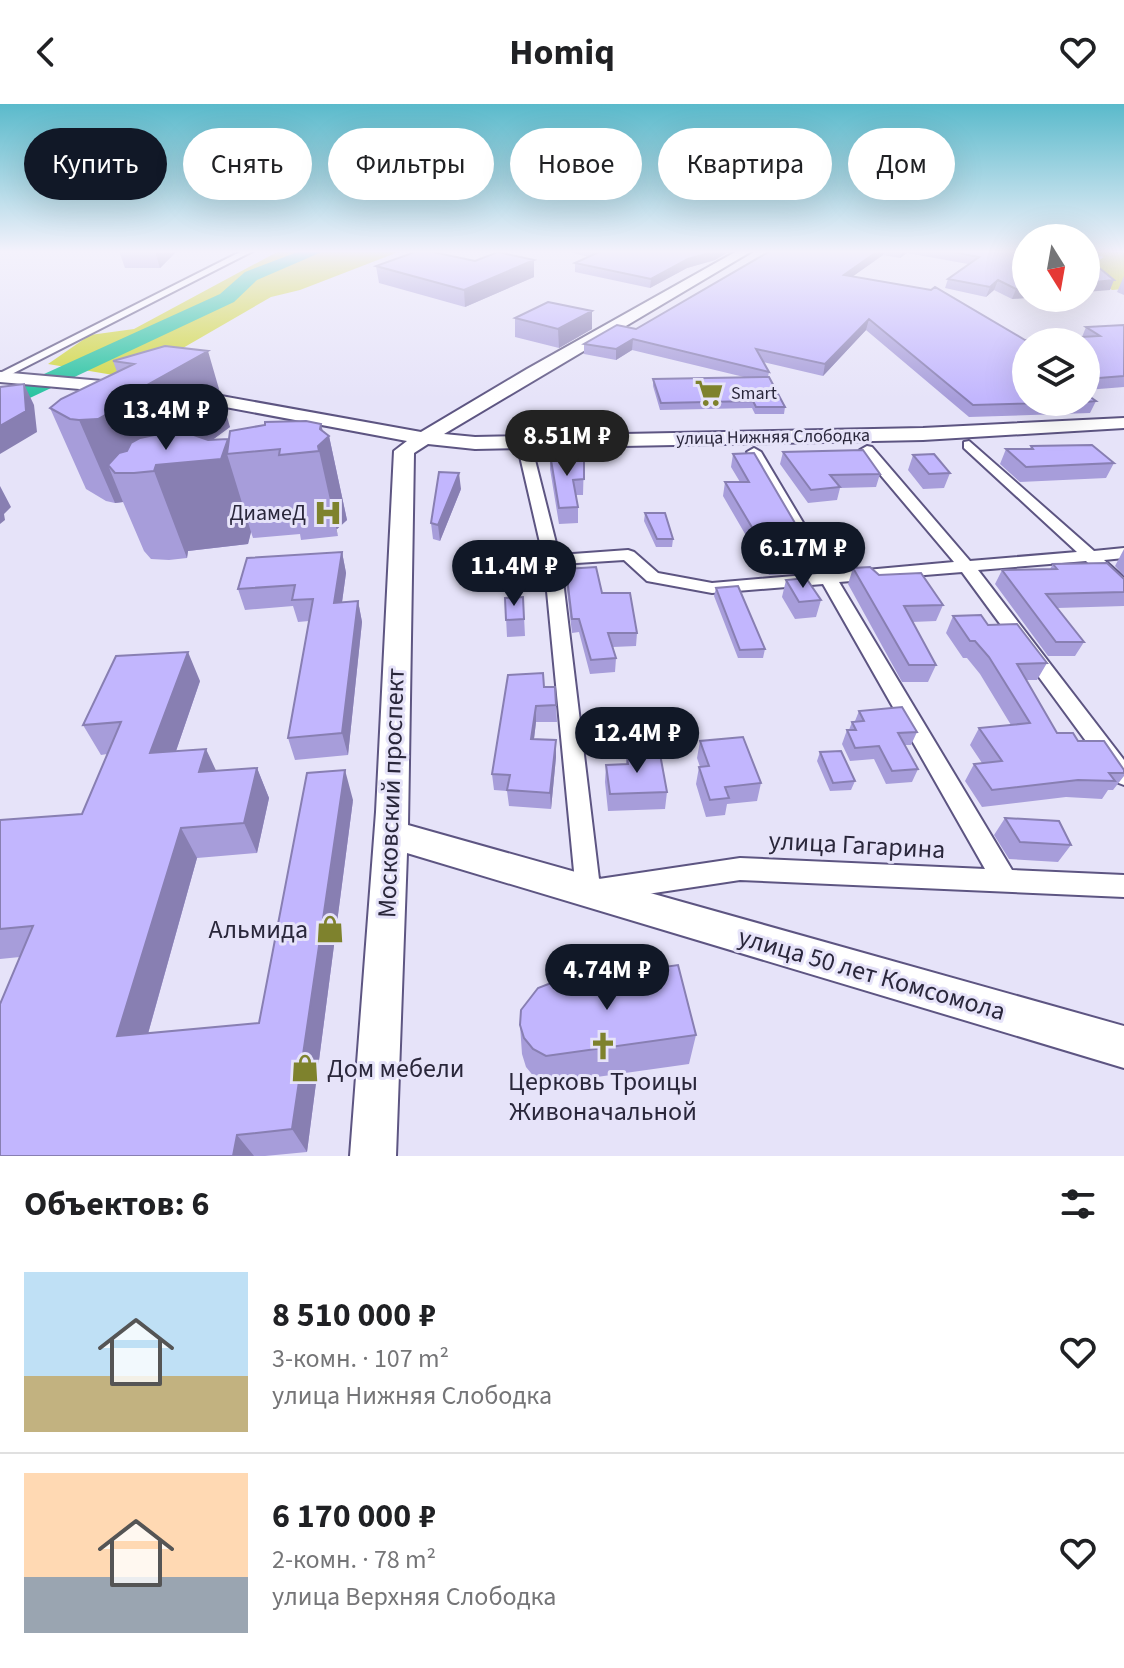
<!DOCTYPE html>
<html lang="ru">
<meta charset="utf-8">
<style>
:root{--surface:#fff;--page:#f2f2f2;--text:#202124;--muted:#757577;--line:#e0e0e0;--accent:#111827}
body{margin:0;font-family:"Source Sans 3",sans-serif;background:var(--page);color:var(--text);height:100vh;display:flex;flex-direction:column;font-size:30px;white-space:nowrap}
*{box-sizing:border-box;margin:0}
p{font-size:26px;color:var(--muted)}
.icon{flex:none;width:44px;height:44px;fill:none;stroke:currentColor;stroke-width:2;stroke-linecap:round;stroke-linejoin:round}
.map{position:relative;height:1052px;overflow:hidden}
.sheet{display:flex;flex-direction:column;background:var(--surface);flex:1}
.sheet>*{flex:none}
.guide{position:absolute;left:24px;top:24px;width:1076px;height:72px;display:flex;gap:16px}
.needle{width:52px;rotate:169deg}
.controls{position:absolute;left:1012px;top:120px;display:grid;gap:16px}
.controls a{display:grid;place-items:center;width:88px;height:88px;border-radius:50%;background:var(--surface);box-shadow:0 8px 32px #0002;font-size:40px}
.price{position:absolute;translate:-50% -68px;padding:0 18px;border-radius:28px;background:var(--accent);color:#fff;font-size:26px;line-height:52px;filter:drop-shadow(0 2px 4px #0008)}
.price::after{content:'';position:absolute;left:50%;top:48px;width:24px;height:18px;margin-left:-12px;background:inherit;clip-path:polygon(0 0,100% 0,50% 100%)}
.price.current{background:#222;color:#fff}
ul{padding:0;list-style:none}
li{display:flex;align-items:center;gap:24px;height:200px;padding:0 24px}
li+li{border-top:2px solid var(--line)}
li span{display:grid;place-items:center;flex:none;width:224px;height:160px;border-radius:0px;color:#555}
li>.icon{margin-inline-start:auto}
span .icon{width:96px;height:96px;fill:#fffc;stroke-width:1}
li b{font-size:34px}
h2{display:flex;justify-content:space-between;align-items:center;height:96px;padding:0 24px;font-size:34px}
.chip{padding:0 28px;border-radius:36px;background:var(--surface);box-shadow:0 8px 32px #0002;font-size:28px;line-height:72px}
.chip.current{background:var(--accent);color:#fff}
header{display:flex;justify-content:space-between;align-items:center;height:104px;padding:0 24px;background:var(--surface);font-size:36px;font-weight:700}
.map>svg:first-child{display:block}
.green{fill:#d0d73e}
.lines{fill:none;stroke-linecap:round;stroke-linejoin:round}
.river{fill:#25c39f;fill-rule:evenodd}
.street-casing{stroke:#5d5582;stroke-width:4}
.secondary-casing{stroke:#5d5582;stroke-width:4}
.street{fill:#fff;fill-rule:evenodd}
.secondary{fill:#fff;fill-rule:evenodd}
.wall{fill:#a79dda}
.shaded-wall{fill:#887fb2}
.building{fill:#c2b6fe;stroke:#887fb2;stroke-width:2}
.labels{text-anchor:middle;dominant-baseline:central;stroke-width:6;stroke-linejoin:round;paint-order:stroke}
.far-poi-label{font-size:18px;fill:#2a273b;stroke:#e6e3f9;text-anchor:start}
.far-street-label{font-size:18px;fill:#2a273b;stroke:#e6e3f9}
.poi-label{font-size:22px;fill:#2a273b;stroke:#e6e3f9;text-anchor:end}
.near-street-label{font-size:26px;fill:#2a273b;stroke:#e6e3f9}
.near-poi-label{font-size:26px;fill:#2a273b;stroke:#e6e3f9;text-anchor:end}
</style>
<header><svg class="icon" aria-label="back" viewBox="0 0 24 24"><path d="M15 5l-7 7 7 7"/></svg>Homiq<svg class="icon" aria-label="heart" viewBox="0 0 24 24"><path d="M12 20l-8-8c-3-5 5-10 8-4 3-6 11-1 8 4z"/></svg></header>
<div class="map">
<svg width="1124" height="1052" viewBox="0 0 1124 1052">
<rect width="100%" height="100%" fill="#e6e3f9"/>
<path class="green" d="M279 147H401L300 186 271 193 131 274 48 260 90 231 134 225Z
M1086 147H1124V185L1112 186 1086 165 1104 153Z"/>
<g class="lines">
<path class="river" d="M300 147H324L257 176 234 198 0 308V290L220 190 245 168Z"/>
<defs>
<path id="street" d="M242 147H253L0 276V269Z
M969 337 1094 447 1124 444V454L1104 456 1124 474V488L1118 487 1086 457 978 466 1124 656V681L1116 678 962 468 839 478 1012 766 1124 771V793L740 776 588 799 579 796 576 788 544 456 519 348 521 345 526 344 533 348 559 451 628 446 634 448 658 469 712 479 817 470 747 348 754 344 761 348 833 469 954 458 862 349 860 346 867 342 872 343 970 457 1077 448 964 344V338ZM624 456 647 477 712 489 823 480 985 765 740 754 599 775 561 460Z"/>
<path id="secondary" d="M737 147H752L444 330 475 333 923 324 1124 314V324L923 336 475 345 428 340 414 349 408 721 1124 922V964L407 749 396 1052H350L376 708 394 347 407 337 188 296 179 291 188 286 421 328 527 265Z
M0 268 125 279 133 284 125 289 0 278Z"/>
</defs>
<use href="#street" class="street-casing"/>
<use href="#secondary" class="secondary-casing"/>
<use href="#street" class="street"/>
<use href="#secondary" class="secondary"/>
</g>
<path class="wall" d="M119 147H177L160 164H125Z
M574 147H730L715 156 687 164 650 184 575 168V159L589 153 574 149Z
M770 147H1026V194L1012 195 994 186 986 193 945 184 948 175 968 160 907 149 900 154 883 151 853 172 1025 236 1082 233 1086 223 1124 221V283L1086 286V238L1026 298 1096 297 1090 309 969 313 866 226 823 272 763 258 769 268 768 273 785 303 784 310H755L752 304 660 306 653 282V275L744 273 632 246 616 256 584 250V240L636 225Z
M376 162 534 173 465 203 379 179Z
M1124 172V191L1117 188Z
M515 214 592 225 559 244 515 233Z
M165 242 230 323 212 336 323 327 329 332 347 416 336 426 338 432 301 436 300 430 253 434 251 428 248 440 188 447 187 454 169 456 151 455 144 447 123 398 115 399 106 397 86 385 50 304 117 268 113 257Z
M1031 342 1114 359 1106 374 1020 378 1000 360 1006 345H1030Z
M783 348 880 370 876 383 840 384 837 396 808 399 780 360Z
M550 350 584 355 583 391H576L578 403V419L559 420 550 365Z
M733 350 802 431 799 445H782L787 456 784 470 769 471 723 392 725 378H740L731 363Z
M913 351 950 369 944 384 923 385 908 366Z
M461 385 440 437 433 435 431 419Z
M645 409 673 435 672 443H656L644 417Z
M1124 445V472L1115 462Z
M837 446 855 456 853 464 840 465 835 454Z
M342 448 346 469 342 498 358 497 362 518 348 651 295 656 288 634 309 517 298 518 293 502 245 506 238 485Z
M1053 460 1124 475V502L1057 504 1084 538 1075 552H1048L995 480 1002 466 1050 465Z
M853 464 879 471 943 501 936 517 912 518 936 561 928 578H902L848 480Z
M566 465 602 489 637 529 636 542 613 543 616 554 615 568 590 570 579 528 572 529 566 478Z
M786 476 821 496 816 513 795 515 782 493Z
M716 484 765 545 763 554H738L714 492Z
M523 493 525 532 507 533 505 494Z
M953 512 988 521 1047 559 1037 576H1026L1057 629 1078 637 1124 666V672L1113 686H1108L1102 695 1066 693 982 703 965 677 974 660 982 659 970 641 979 624 1011 621 980 570 967 554H963L946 529Z
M200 577 176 647 216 667 257 664 269 694 257 749 197 754 148 930 259 919 353 696 307 1048 265 1052H0L20 853 0 855V716L82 710 107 650 101 651 83 621Z
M544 583 556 601 557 618H536L534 635 556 653 551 705 509 702 507 687 494 686 492 670Z
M859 607 917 628 911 641H905L918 665 912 678 886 680 874 655 850 657 842 640 847 626H849L852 618 855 617Z
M700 637 761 679 757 697 727 700 725 711 706 713 696 680 699 663H700L697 654Z
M820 648 855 677 851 686 830 687 817 657Z
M627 651 667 688 665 705 608 707 605 678 606 661 626 660Z
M1005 714 1071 741 1058 758 1009 755 994 731Z
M520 921 696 931 689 960 547 980 535 974 526 963 522 950Z"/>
<path class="shaded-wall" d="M155 147H177L160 164Z
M715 147H730L715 156 687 164 650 184 651 175 688 155Z
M878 147H884L883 151 842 180 844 171Z
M902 147H908L907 149 900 154Z
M534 156V173L465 203 464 186Z
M998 176 994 186 986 193 990 183Z
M1114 176 1110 186 1086 188V179Z
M1026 184V194L1012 195 1016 185Z
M592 207V225L559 244 558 225Z
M869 215 866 226 823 272 825 260Z
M633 235 632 246 616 256V245Z
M208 247 230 323 211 337 228 335 232 349 227 350 251 428 248 440 188 447 187 454 154 367 121 369 98 315 115 299Z
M24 280 34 301 37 328 0 350V322Z
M98 315 121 369 108 361 123 398 115 399 79 316Z
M321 320 325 336 329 332 347 416 336 426 338 432 318 342Z
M459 369 461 385 440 437 438 421Z
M0 382 11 403 4 410 5 416 0 420Z
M342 448 346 469 339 520 334 499Z
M358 497 362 518 348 651 342 629Z
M188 548 200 577 165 679 150 649Z
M536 602V618L532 651 531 635Z
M556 636V653L551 705 550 689Z
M206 645 220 675 199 668Z
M257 664 269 694 257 749 244 719Z
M345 666 353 696 307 1048 292 1025Z
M181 724 197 754 140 958 117 932Z
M237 1031 254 1052H233Z"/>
<path class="building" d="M418 147H428L475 157 498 148 534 156 464 186 376 162Z
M601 147H715L688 155 651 175 575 159Z
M770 147H878L844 171 931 186 935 183 1025 236 1100 232 1086 223 1124 221V272L1086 275V238H1026V298H1075L973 301 869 215 825 260 756 245 769 268 633 235 616 245 584 240 617 221 636 225Z
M948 147H1026V184L1016 185 998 176 990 183 948 175 979 153Z
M1086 153 1114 176 1086 179Z
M548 198 592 207 558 225 515 214Z
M165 242 208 247 115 299 123 301 98 315 79 316 70 315 50 304 61 295 134 260 113 257Z
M769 273 785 303H756L753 297 661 299 653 275Z
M24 280 26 307 0 322V283Z
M1086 290 1096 297 1086 298Z
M306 317 321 320 320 325 329 332 318 342 319 347 279 351 280 345 227 350 230 327 265 321V318Z
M159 330H191L208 336 228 335 221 355 156 361 154 367 134 369H115L108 361 119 349 127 347 131 339 140 334Z
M1092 341 1114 359 1026 363 1006 345H1033L1031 342Z
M863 346 880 370 830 371 840 383 811 386 783 348Z
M754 349 802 431 775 432 787 456 772 457 725 378H749L733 350Z
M550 350H577V355H584V375L573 376 578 403 559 404Z
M934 350 950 369 929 370 913 351Z
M439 368 459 369 438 421 431 419Z
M645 409H665L673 435H657Z
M844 442 855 456 843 457 837 446Z
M342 448 334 499 358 497 342 629 288 634 313 495 292 496 295 481 238 485 247 454Z
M1107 459 1124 475V488L1046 490 1084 538H1056L1002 466 1057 465 1053 460Z
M596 463 602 489H630L637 529H608L616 554 591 556 579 515H572L566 465Z
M870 463 879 471 921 469 943 501 904 502 936 561H909L853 464Z
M806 474 821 496 799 498 786 476Z
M738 482 765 545 740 546 716 484Z
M523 493 524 515 506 516 505 494Z
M981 511 988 521 1017 520 1047 559 1017 560 1057 629H1073L1078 637H1104L1124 666V669H1109L1115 677 1078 676 992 686 974 660 1002 657 979 624 1030 619 989 553 975 537H970L953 512Z
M188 548 150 649 206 645 199 668 257 664 244 719 181 724 117 932 259 919 307 669 345 666 292 1025 237 1031 233 1052H0V900L33 822 0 825V716L82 710 121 618 83 621 116 552Z
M543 569 544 583H555L556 601 536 602 531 635 556 636 550 689 507 686 510 671 492 670 508 571Z
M902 603 917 628 898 629 918 665 892 667 879 642 855 644 847 626H856L852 618 864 617 859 607Z
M743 633 761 679 725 683 729 694 710 696 699 663 709 662 700 637Z
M841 647 855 677 833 679 820 648Z
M660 650 667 688 610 690 606 661 628 660 627 651Z
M1005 714 1059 717 1071 741 1020 738Z
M678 861 696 931 546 952 533 945 524 934 520 921 521 906 538 884 551 879Z"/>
<linearGradient id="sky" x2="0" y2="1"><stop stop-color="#5abacb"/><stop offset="0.5" stop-color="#f4f2fc"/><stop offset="1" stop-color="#f4f2fc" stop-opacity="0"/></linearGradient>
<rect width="1124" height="295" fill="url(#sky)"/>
<defs>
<symbol id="supermarket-bare" viewBox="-9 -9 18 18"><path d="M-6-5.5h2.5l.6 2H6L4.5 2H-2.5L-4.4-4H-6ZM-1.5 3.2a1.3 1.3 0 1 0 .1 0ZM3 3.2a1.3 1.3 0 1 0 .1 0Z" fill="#7e822d" stroke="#e6e3f9" stroke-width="2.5" paint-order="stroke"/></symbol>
<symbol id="hospital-bare" viewBox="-9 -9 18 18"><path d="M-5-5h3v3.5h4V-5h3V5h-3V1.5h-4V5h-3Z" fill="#7e822d" stroke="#e6e3f9" stroke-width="2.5" paint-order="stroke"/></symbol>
<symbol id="shop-bare" viewBox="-9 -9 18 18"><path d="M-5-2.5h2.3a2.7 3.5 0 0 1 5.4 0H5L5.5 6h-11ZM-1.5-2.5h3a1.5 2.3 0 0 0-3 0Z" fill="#7e822d" stroke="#e6e3f9" stroke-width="2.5" paint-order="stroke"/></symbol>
<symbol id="church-bare" viewBox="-9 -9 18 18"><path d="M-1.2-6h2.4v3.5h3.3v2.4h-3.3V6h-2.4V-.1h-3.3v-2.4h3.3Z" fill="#7e822d" stroke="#e6e3f9" stroke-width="2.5" paint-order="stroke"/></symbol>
</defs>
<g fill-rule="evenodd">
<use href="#supermarket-bare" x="689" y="269" width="40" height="40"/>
<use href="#hospital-bare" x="308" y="389" width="40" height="40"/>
<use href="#shop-bare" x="310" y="805" width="40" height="40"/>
<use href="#church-bare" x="583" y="922" width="40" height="40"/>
<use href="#shop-bare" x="285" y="944" width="40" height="40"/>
</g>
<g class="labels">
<g class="far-poi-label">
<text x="731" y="289">Smart</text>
</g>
<g class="far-street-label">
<text transform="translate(773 333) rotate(-1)">улица Нижняя Слободка</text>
</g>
<g class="poi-label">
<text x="306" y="409">ДиамеД</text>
</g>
<g class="near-street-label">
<text transform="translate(391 689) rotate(-88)">Московский проспект</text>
<text transform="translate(857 741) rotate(3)">улица Гагарина</text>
<text transform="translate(872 870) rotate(16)">улица 50 лет Комсомола</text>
</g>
<g class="near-poi-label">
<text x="308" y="825">Альмида</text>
<text x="327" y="964" text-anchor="start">Дом мебели</text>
<text x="603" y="977" text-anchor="middle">Церковь Троицы<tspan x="603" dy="30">Живоначальной</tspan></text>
</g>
</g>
</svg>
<div class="controls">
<a><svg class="needle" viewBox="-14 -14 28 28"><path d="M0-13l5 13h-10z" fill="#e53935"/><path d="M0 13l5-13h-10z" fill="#757577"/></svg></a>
<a><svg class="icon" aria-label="layers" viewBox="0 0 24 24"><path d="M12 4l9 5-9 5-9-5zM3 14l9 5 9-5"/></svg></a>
</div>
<b class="price" style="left:166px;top:348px">13.4M ₽</b>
<b class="price current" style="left:567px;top:374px">8.51M ₽</b>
<b class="price" style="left:803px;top:486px">6.17M ₽</b>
<b class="price" style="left:514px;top:504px">11.4M ₽</b>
<b class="price" style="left:637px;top:671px">12.4M ₽</b>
<b class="price" style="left:607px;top:908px">4.74M ₽</b>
<div class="guide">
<a class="chip current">Купить</a>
<a class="chip">Снять</a>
<a class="chip">Фильтры</a>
<a class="chip">Новое</a>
<a class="chip">Квартира</a>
<a class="chip">Дом</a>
</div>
</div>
<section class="sheet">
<h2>Объектов: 6<svg class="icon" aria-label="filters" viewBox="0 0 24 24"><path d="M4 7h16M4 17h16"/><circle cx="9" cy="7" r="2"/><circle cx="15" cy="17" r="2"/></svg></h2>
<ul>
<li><span style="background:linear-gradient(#bfe0f5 65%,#c2b280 0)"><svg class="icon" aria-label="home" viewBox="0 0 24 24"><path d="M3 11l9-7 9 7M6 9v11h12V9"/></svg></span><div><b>8 510 000 ₽</b><p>3-комн. · 107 m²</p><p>улица Нижняя Слободка</p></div><svg class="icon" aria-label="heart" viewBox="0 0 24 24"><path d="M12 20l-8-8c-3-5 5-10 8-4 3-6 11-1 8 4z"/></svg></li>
<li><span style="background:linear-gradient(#ffd9b3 65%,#9aa5b1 0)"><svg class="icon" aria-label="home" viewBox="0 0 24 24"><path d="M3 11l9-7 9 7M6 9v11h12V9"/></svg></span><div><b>6 170 000 ₽</b><p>2-комн. · 78 m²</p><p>улица Верхняя Слободка</p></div><svg class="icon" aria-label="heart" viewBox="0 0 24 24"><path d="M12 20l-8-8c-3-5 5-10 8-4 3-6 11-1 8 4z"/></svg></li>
</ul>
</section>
